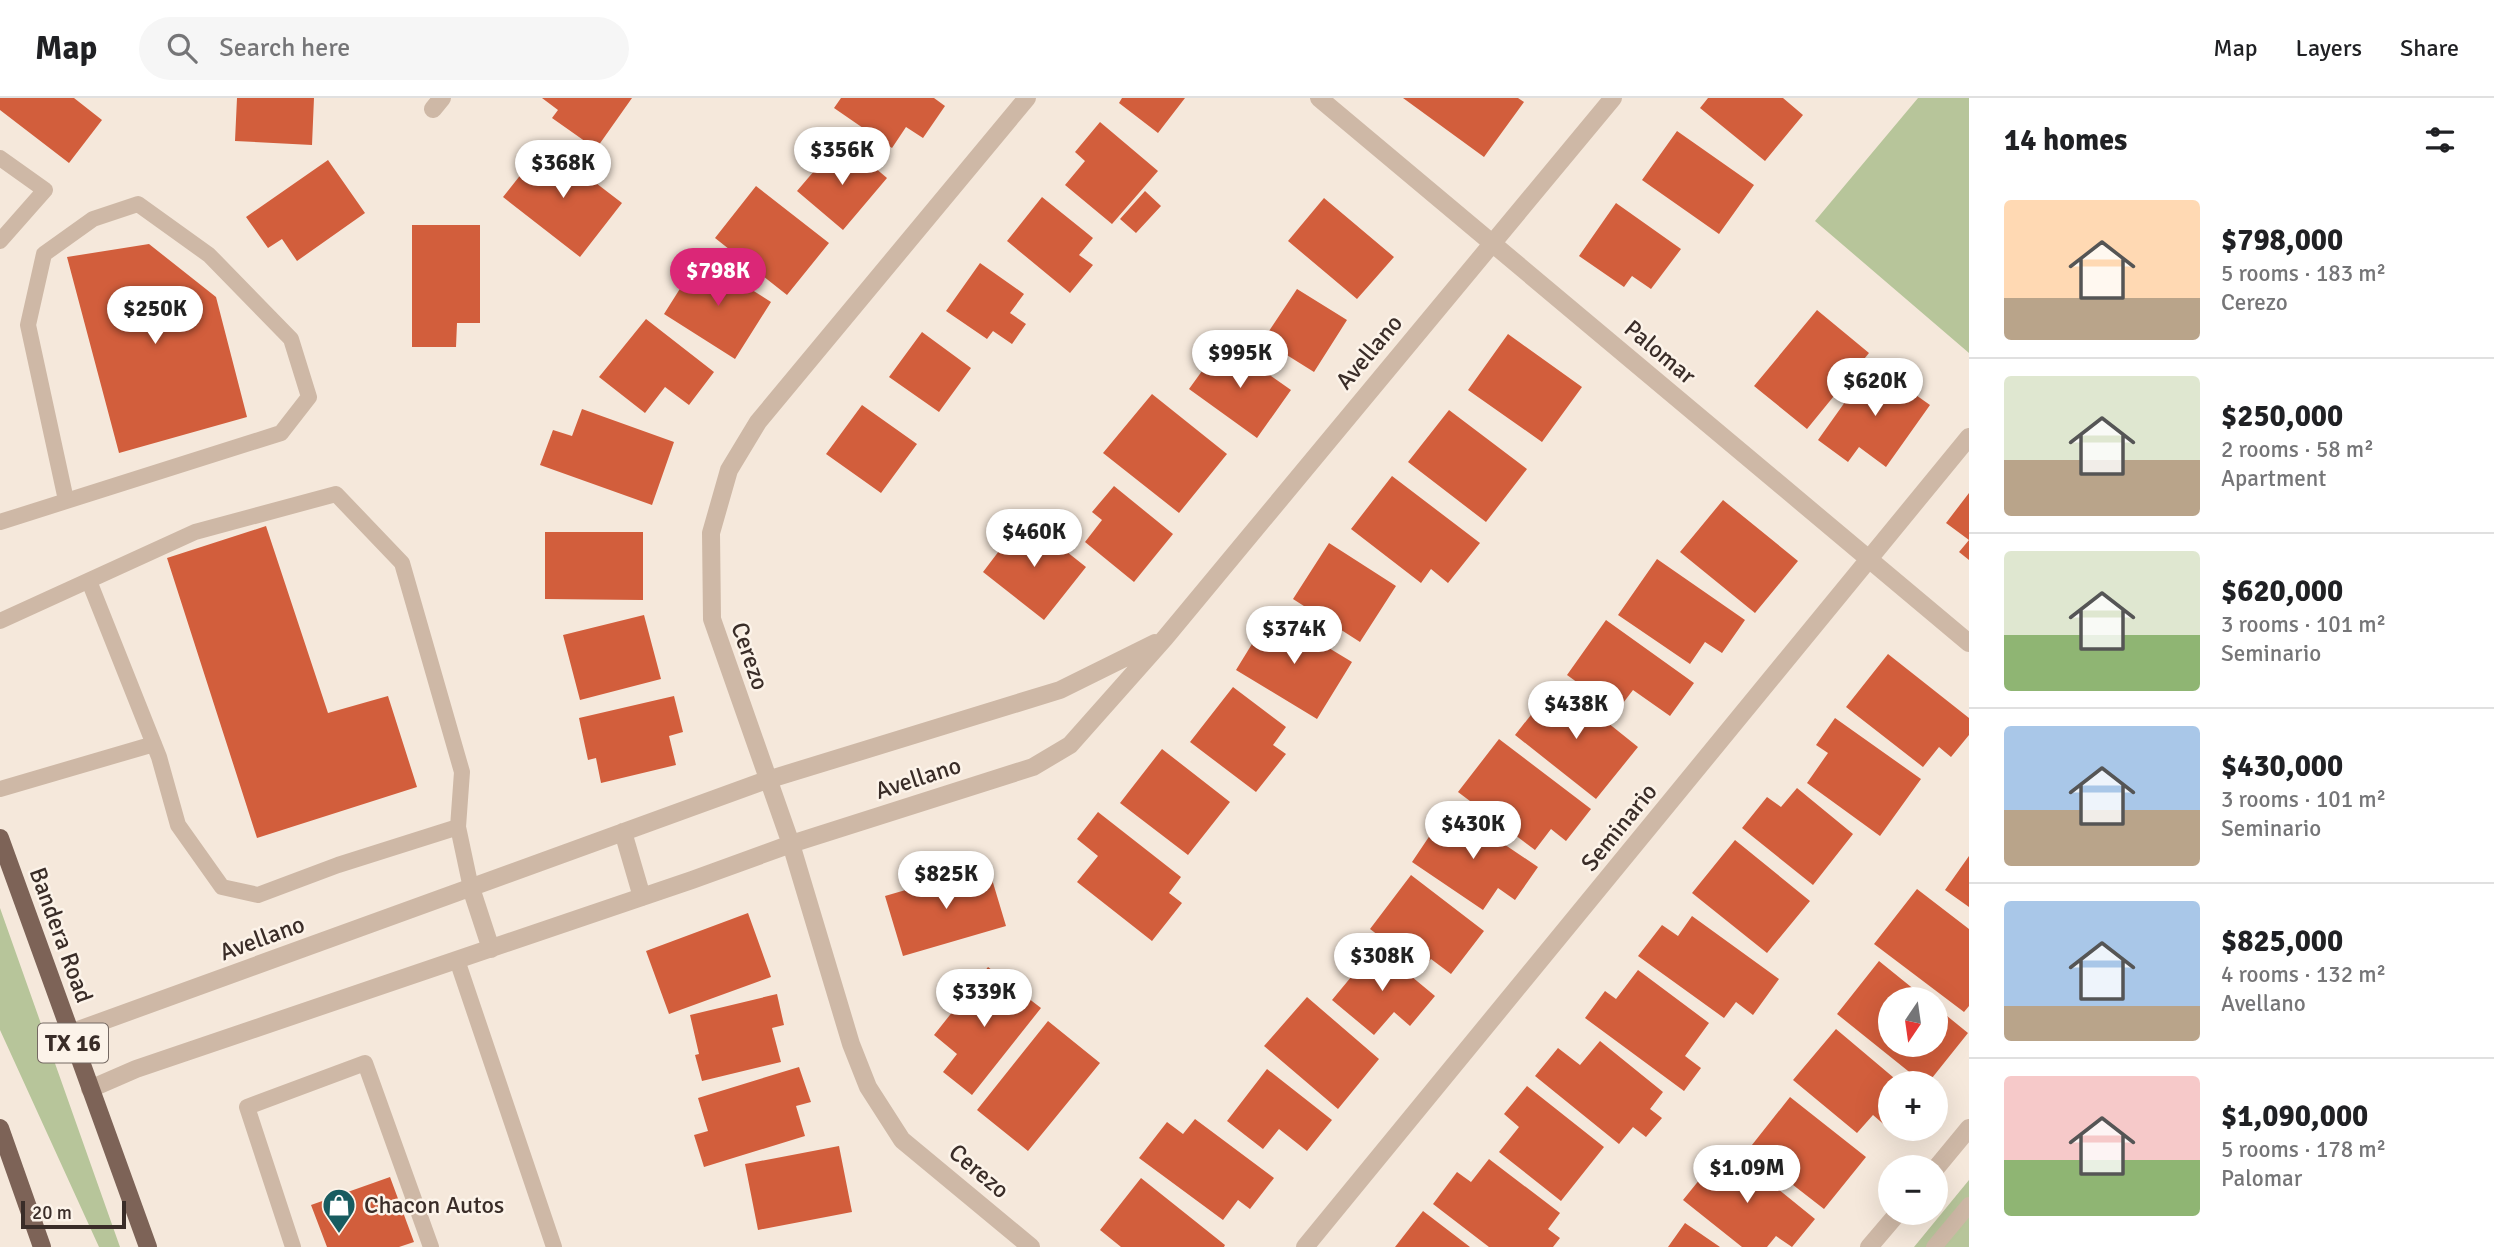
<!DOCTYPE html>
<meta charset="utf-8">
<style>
:root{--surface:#fff;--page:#f6f6f6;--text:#202124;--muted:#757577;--line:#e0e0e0;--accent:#db2777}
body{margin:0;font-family:Signika,sans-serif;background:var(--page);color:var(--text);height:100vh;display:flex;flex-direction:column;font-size:26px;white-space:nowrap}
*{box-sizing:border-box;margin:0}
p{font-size:23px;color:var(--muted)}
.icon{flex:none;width:38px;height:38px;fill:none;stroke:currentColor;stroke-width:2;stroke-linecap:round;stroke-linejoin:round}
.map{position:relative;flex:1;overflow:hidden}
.drawer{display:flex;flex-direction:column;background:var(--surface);width:525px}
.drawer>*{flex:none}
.needle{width:46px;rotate:193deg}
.tools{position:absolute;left:1878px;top:889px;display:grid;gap:14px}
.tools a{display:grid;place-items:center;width:70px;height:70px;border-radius:50%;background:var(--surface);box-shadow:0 7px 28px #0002;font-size:35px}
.scale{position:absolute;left:21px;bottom:18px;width:105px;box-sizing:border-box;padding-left:7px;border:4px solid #3a2d28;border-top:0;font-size:19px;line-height:24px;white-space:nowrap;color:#3a2d28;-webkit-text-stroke:5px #fcf3e9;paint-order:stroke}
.price{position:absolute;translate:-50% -60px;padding:0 16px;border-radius:24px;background:#fff;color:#222;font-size:23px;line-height:46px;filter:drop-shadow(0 2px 4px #0008)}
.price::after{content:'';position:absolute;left:50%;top:42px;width:21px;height:16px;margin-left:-10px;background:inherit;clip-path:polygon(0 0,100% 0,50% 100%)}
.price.active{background:var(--accent);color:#fff}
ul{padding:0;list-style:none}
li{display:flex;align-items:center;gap:21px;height:175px;padding:0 35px}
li+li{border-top:2px solid var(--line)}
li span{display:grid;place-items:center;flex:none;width:196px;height:140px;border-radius:7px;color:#555}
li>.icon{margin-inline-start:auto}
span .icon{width:84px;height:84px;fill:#fffc;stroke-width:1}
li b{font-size:30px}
h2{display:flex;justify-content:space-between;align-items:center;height:84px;padding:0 35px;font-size:30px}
header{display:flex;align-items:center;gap:42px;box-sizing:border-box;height:98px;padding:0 35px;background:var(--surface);border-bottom:2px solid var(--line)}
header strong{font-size:33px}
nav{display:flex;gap:38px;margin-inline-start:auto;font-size:24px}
.search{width:490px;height:63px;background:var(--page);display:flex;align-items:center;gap:18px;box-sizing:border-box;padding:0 24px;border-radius:38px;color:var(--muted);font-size:26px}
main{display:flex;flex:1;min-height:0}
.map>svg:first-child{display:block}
.green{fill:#b7c59a}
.building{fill:#d25e3c}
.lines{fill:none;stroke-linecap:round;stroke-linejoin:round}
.lane{stroke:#ceb8a6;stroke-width:16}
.street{stroke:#ceb8a6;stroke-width:18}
.primary{stroke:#7d6357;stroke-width:18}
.labels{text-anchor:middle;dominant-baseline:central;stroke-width:5;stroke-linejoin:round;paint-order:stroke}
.shield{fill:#fcf3e9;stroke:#746862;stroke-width:2}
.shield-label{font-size:23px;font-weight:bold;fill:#3a2d28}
.street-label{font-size:24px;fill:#3a2d28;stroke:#fcf3e9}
.poi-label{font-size:24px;fill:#3a2d28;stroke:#fcf3e9;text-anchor:start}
</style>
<header>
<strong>Map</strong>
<div class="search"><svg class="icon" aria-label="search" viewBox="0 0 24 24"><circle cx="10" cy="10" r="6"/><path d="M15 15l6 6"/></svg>Search here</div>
<nav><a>Map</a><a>Layers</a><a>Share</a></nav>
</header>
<main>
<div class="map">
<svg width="1969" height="1149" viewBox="0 0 1969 1149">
<rect width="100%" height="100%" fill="#f5e8db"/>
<path class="green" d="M1918 0H1969V255L1815 123Z
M0 810 120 1149H99L0 932Z
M1969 1082V1149H1914Z"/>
<path class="building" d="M0 0H74L102 22 69 65 0 12Z
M237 0H314L312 47 235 43Z
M542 0H632L596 51 552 20 558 12Z
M841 0H934L945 8 923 40 906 29 892 50 834 10Z
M1122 0H1185L1158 35 1119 5Z
M1403 0H1518L1524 4 1484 59Z
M1708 0H1783L1803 17 1765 63 1700 10Z
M1100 24 1158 73 1112 126 1065 87 1085 63 1075 54Z
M1677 33 1754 87 1719 136 1642 82Z
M545 46 622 105 580 159 503 99Z
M832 52 847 64 855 53 887 80 843 132 797 93Z
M328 62 365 115 297 163 282 141 268 150 246 119Z
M756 88 829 145 787 197 715 140Z
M1145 93 1161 108 1136 135 1120 121Z
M1042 99 1093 140 1079 157 1093 167 1070 195 1007 143Z
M1324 100 1394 159 1357 201 1288 143Z
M1616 105 1681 151 1651 191 1632 178 1624 189 1579 158Z
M412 127H480V225H457L456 249H412Z
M149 146 216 199 247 319 119 355 67 159Z
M700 159 771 204 735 261 664 216Z
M980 165 1024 196 1010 215 1026 226 1012 246 993 233 987 241 946 213Z
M1297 191 1347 222 1314 274 1263 242Z
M1817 212 1869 255 1807 331 1754 288Z
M646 221 714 274 689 307 665 289 645 315 599 279Z
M922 234 971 270 939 314 889 279Z
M1508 236 1582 289 1542 344 1468 292Z
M1223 244 1291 292 1257 340 1189 291Z
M1872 266 1930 307 1886 369 1859 349 1848 364 1818 342Z
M1152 296 1227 356 1179 415 1103 355Z
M862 307 917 346 881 395 826 356Z
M582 311 674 344 652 407 540 367 553 332 572 338Z
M1449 312 1527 371 1486 424 1408 364Z
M1392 378 1480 445 1448 485 1431 471 1421 485 1351 431Z
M1114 388 1173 436 1134 484 1085 444 1102 422 1092 414Z
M1969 395V462L1959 454 1969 442 1946 425Z
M1723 402 1798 463 1755 515 1680 454Z
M1024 420 1086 469 1044 522 983 474Z
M266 428 328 615 388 598 417 689 257 740 167 460Z
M545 434H643V502L545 501Z
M1329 445 1396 488 1360 544 1293 501Z
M1657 461 1745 522 1722 555 1705 544 1690 566 1618 517Z
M1271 515 1352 564 1317 621 1236 572Z
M644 517 661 581 580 602 563 537Z
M1606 522 1694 585 1670 618 1633 592 1617 613 1567 577Z
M1888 556 1969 620V637L1951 659 1939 649 1923 669 1846 609Z
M1557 584 1638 649 1596 701 1515 637Z
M1233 589 1286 629 1273 647 1286 656 1256 694 1190 644Z
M674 598 683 634 669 638 676 667 601 685 596 660 588 662 579 620Z
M1835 620 1921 681 1880 738 1807 685 1828 655 1816 647Z
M1499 641 1591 711 1566 743 1551 731 1535 752 1458 694Z
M1162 651 1230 704 1188 757 1120 705Z
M1797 690 1853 736 1813 787 1742 730 1767 699 1781 709Z
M1449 709 1538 769 1515 802 1498 790 1483 812 1412 764Z
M1098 714 1181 779 1169 795 1182 805 1152 843 1077 784 1098 758 1077 741Z
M1735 742 1810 803 1767 855 1692 795Z
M1969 758V809L1945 792Z
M988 768 1006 828 903 858 885 798Z
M1411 777 1484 833 1451 876 1431 861 1423 871 1370 831Z
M1917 791 1969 831V908L1964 914 1874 846Z
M748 815 771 879 669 916 646 853Z
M1692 818 1779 881 1753 917 1736 904 1724 920 1638 858 1662 827 1678 838Z
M1376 849 1435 898 1410 928 1394 914 1374 937 1332 902Z
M1879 863 1926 901H1890V947H1936V909L1968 935 1928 985H1923L1837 916Z
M988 869 1041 910 972 997 943 974 957 956 934 937Z
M1638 872 1709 925 1685 958 1701 970 1684 993 1585 920 1605 893 1616 901Z
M777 896 784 927 772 930 781 964 702 983 695 957 699 956 690 917Z
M1307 899 1379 961 1338 1011 1264 948Z
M1048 923 1100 965 1028 1053 977 1012Z
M1836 931 1900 985H1890L1888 1030 1873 1017 1857 1035 1793 982Z
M1600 943 1663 994 1650 1011 1662 1020 1646 1039 1633 1029 1619 1046 1535 978 1558 950 1580 967Z
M799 969 811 1004 796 1008 805 1038 704 1069 694 1037 708 1033 698 1000Z
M1267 971 1332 1022 1307 1053 1279 1031 1263 1051 1227 1023Z
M1527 988 1604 1049 1561 1103 1499 1054 1519 1029 1504 1016Z
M1790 999 1866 1059 1824 1111 1748 1052Z
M1195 1021 1274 1080 1250 1111 1238 1102 1223 1122 1139 1060 1167 1024 1183 1036Z
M839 1048 852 1114 758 1132 745 1066Z
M1726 1049 1815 1121 1792 1149 1776 1138 1767 1149H1742L1683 1102Z
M1489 1061 1560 1115 1548 1131 1560 1140 1553 1149H1489L1433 1106 1457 1074 1471 1084Z
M390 1079 414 1144 399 1149H327L311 1107Z
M1141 1080 1225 1147 1224 1149H1121L1100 1132Z
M1423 1113 1470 1149H1395Z
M1685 1125 1720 1149H1668Z"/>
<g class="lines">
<path class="lane" d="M0 60 45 92 0 143
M0 424 281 335 309 299 291 241 209 157 138 106 93 121 44 156 28 227 66 402
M89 483 159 659 178 727 222 789 258 797 338 767 458 729
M0 523 195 434 336 396 402 465 462 674 458 729 471 790
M0 691 154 646
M457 862 554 1149
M293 1149 247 1009 365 965 431 1149
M1934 1149 1969 1107"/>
<path class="street" d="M1027 0 758 324 729 372 711 435 712 521 791 746 851 946 868 989 902 1042 1031 1149
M1319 0 1969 545
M433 11 442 0
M623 734 642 799
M471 790 491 851
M70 935 764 683 1060 592 1155 545
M90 991 136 971 692 782 791 746 1033 669 1070 647 1165 540 1613 0
M1936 1070 1969 1030
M1305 1149 1969 339
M1869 1149 1898 1115"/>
<path class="primary" d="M0 740 148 1149
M0 1030 42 1149"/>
</g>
<defs>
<symbol id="shop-pin" viewBox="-11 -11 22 30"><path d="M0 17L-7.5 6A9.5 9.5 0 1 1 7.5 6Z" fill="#185c60" stroke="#fcf3e9"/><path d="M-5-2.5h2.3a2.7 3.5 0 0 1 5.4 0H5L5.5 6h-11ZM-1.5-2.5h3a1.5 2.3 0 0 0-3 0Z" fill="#fff"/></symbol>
</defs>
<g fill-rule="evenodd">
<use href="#shop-pin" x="320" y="1088" width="38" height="52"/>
</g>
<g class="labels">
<rect class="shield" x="38" y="925.5" width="70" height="39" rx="5"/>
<g class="shield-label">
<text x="73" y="945">TX 16</text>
</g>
<g class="street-label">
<text transform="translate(1369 254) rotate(-50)">Avellano</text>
<text transform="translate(1660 254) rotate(40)">Palomar</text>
<text transform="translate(750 558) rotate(71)">Cerezo</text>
<text transform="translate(918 680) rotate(-18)">Avellano</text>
<text transform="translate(1619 729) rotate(-51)">Seminario</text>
<text transform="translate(61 837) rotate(70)">Bandera Road</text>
<text transform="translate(262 840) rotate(-20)">Avellano</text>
<text transform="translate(979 1073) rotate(40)">Cerezo</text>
</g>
<g class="poi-label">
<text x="364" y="1107">Chacon Autos</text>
</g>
</g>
</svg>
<div class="tools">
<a><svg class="needle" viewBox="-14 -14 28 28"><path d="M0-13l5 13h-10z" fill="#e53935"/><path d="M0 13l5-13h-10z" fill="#757577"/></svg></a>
<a>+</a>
<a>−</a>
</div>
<div class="scale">20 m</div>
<b class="price" style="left:842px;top:89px">$356K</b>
<b class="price" style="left:563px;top:102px">$368K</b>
<b class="price active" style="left:718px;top:210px">$798K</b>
<b class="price" style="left:155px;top:248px">$250K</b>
<b class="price" style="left:1240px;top:292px">$995K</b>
<b class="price" style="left:1875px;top:320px">$620K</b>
<b class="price" style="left:1034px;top:471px">$460K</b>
<b class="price" style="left:1294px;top:568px">$374K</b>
<b class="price" style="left:1576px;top:643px">$438K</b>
<b class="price" style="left:1473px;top:763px">$430K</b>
<b class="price" style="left:946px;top:813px">$825K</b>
<b class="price" style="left:1382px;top:895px">$308K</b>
<b class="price" style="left:984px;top:931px">$339K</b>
<b class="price" style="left:1747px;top:1107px">$1.09M</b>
</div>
<section class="drawer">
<h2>14 homes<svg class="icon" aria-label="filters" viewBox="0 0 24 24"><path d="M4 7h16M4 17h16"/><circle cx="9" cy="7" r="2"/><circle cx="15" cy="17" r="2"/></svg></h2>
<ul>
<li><span style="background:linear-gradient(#ffd9b3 70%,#b9a48a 0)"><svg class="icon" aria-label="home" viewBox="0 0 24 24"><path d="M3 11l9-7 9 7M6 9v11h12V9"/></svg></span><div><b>$798,000</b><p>5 rooms · 183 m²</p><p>Cerezo</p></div></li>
<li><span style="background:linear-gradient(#dfe7d0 60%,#b9a48a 0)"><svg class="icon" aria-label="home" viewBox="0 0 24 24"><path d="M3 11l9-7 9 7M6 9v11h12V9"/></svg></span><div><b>$250,000</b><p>2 rooms · 58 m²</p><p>Apartment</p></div></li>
<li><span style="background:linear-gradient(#dfe7d0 60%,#8fb573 0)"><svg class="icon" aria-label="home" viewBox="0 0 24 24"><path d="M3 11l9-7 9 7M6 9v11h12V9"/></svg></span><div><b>$620,000</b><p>3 rooms · 101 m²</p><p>Seminario</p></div></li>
<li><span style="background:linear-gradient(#a9c7e8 60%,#b9a48a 0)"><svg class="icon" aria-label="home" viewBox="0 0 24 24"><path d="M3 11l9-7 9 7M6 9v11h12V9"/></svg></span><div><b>$430,000</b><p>3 rooms · 101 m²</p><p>Seminario</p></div></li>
<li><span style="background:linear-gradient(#a9c7e8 75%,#b9a48a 0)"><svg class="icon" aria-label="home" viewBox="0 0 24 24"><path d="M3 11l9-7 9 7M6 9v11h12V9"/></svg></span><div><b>$825,000</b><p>4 rooms · 132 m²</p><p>Avellano</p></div></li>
<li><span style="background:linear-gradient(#f6c9c9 60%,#8fb573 0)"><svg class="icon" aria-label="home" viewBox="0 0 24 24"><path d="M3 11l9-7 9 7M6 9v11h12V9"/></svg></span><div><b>$1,090,000</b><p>5 rooms · 178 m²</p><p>Palomar</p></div></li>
</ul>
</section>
</main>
